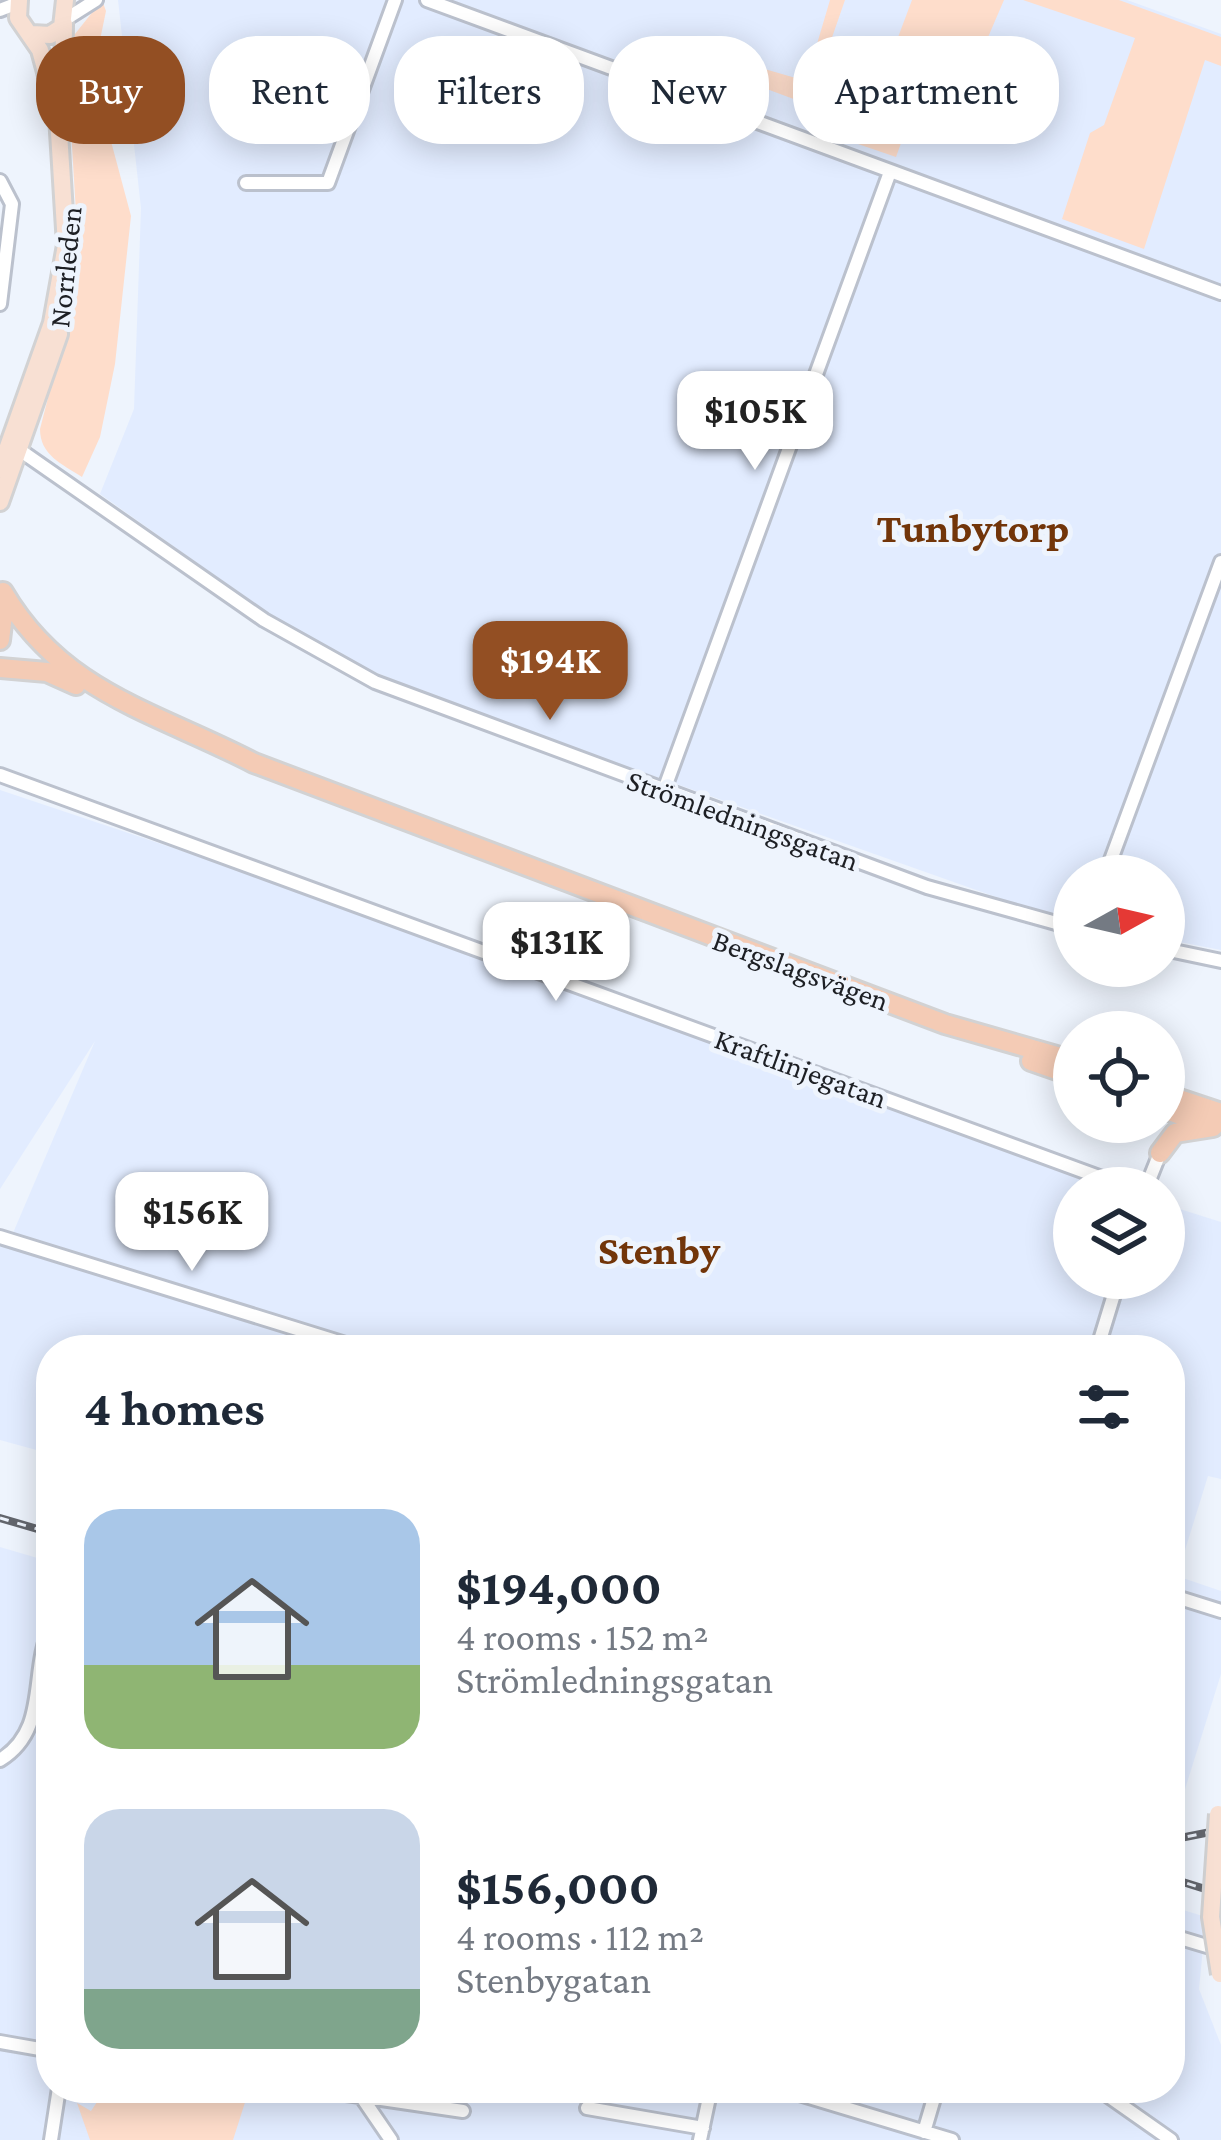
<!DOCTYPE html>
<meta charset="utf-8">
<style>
:root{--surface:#fff;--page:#f6f6f7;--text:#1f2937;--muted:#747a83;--accent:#934f23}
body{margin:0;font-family:"Crimson Pro",serif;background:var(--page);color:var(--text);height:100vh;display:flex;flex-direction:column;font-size:45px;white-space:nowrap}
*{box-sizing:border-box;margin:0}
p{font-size:39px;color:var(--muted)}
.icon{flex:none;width:66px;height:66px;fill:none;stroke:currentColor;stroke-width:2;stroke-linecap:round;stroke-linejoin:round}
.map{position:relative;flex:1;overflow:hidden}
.drawer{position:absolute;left:36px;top:1335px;width:1149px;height:768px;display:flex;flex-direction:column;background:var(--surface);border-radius:48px;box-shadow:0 6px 30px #0003}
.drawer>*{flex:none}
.banner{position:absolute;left:36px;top:36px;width:1149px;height:108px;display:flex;gap:24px}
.needle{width:78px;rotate:82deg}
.fabs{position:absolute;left:1053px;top:855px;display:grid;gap:24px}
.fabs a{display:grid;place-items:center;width:132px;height:132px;border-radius:50%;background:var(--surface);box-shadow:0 6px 30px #0003;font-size:60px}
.price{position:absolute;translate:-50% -102px;padding:0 27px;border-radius:24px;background:#fff;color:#222;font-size:39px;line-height:78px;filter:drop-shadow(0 3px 6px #0008)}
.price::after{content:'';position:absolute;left:50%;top:72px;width:36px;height:27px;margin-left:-18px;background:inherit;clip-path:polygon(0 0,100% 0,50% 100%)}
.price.active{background:var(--accent);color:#fff}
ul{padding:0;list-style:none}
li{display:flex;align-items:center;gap:36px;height:300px;padding:0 48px}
li span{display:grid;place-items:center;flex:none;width:336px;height:240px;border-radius:36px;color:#555}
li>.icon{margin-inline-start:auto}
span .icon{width:144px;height:144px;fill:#fffc;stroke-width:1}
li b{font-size:51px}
h2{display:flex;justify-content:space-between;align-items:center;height:144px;padding:0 48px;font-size:51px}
.pill{padding:0 42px;border-radius:48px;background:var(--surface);box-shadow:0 6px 30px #0003;font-size:42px;line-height:108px}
.pill.active{background:var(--accent);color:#fff}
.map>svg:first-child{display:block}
.built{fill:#e2ecff}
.green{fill:#feddcb}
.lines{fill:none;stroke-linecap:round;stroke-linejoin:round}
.minor-casing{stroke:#bbc1cd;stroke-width:18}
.major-casing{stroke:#d2d2d3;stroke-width:22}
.highway-casing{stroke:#d2d2d3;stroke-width:24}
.minor{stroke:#fff;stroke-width:12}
.major{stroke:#f8e0d3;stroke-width:16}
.highway{stroke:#f4cbb5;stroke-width:18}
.rail-casing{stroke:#63666d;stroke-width:8}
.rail{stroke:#eef4fd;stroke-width:3;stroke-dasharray:9;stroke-linecap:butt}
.major-bridge-casing{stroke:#d2d2d3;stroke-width:22;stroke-linecap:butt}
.major-bridge{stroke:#f8e0d3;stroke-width:16}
.labels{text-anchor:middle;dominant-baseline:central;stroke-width:10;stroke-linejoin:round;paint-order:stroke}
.street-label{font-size:30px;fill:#1d1f24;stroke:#eef4fd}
.district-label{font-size:42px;font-weight:bold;fill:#723509;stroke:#eef4fd}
</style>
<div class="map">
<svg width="1221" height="2140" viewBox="0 0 1221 2140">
<rect width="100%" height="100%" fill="#eef4fd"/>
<path class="built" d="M118 0H1127L1221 34V950L1164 939V876H1074V921L1053 917 453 705 314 646 100 494 134 409 141 208Z
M0 790 403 925 634 1016 1119 1188H1074V1278H1164V1204L1221 1222V1479L1208 1476 1177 1576 1221 1591V1674L1181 1802 1170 1797V1350H51V1454L0 1440V1246L7 1247 95 1041 0 1189Z
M0 1547 51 1562V2088H1170V1906L1206 1917 1199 1989 1221 2045V2140H0Z"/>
<path class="green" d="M102 0 106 11 93 74 131 216 115 364 100 437 82 477C62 464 40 455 40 429L69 316 78 246 67 63 75 34Z
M830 0H845L812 95 802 93 799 101 735 77 741 62 806 81Z
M912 0H1004L958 107 893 89 880 122 905 132 896 157 858 144Z
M1023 0H1119L1221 37V66L1205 60 1144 249 1062 219 1090 133 1104 125 1135 38Z
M98 2088 248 2093 233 2140H90L77 2103 91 2111 99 2099Z"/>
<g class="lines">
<defs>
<path id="minor" d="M427 0 1221 293
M0 10 18 3
M66 19 96 0
M0 181 12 204 0 304
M246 183H328L395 0
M21 451 264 620 375 682 927 887 1074 928
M0 775 1129 1188
M664 790 890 172
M1105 876 1221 562
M1164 949 1221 961
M1146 1188 1160 1153
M0 1237 365 1350
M1097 1350 1119 1278
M1170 1595 1221 1611
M0 1760C50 1729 29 1673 51 1626
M1170 1935 1220 1950
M0 2042 51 2051
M301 2088 361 2096 391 2140
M779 2088 952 2140
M1097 2088 1171 2140
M361 2096 463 2111
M587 2108 703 2128
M924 2132 937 2088
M51 2140 59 2088
M700 2140 711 2088"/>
<path id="major" d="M32 34 50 35 62 27 65 0
M63 100 64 24
M0 469 52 323 66 245 58 116 40 50 18 18 19 0
M0 502 59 334"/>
<path id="highway" d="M3 592C62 693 156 712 254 763L945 1024 1074 1061
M0 640 5 598
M0 668 47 672 76 685
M1031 1061 1074 1076
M1164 1094 1221 1113
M1164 1109 1205 1124
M1160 1153 1175 1133 1213 1127"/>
</defs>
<use href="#minor" class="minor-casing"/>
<use href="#major" class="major-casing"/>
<use href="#highway" class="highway-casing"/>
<use href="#minor" class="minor"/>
<use href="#major" class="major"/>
<use href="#highway" class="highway"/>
<defs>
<path id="rail" d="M0 1518 51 1533
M1170 1840 1221 1830
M1170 1878 1221 1894"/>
</defs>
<use href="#rail" class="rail-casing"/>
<use href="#rail" class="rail"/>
<defs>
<path id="major-bridge" d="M1218 1814 1211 1917 1220 1974"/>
</defs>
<use href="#major-bridge" class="major-bridge-casing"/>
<use href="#major-bridge" class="major-bridge"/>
</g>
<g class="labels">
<g class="street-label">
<text transform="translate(65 267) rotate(-84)">Norrleden</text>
<text transform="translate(743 820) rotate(20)">Strömledningsgatan</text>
<text transform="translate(801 970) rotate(20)">Bergslagsvägen</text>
<text transform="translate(801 1068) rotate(20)">Kraftlinjegatan</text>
</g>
<g class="district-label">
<text x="973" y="527">Tunbytorp</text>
<text x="659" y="1249">Stenby</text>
</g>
</g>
</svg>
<div class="fabs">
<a><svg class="needle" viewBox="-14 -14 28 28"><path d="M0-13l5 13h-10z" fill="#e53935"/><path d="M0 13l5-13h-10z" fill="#747a83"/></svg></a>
<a><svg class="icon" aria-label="locate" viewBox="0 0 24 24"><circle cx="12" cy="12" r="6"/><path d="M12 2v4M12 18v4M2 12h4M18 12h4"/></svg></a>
<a><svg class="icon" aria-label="layers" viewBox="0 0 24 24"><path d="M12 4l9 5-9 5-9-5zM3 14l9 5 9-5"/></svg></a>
</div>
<b class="price" style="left:755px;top:473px">$105K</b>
<b class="price active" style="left:550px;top:723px">$194K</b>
<b class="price" style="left:556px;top:1004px">$131K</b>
<b class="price" style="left:192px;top:1274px">$156K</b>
<div class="banner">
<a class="pill active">Buy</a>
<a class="pill">Rent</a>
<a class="pill">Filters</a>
<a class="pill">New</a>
<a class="pill">Apartment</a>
</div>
<section class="drawer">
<h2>4 homes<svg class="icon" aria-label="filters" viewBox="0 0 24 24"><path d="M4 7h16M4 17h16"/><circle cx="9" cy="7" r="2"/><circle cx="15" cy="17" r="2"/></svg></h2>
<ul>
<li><span style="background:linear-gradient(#a9c7e8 65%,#8fb573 0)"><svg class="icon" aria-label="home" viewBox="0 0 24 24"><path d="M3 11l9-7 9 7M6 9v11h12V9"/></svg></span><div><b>$194,000</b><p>4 rooms · 152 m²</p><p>Strömledningsgatan</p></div></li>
<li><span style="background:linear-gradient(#c9d6e8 75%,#7fa58c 0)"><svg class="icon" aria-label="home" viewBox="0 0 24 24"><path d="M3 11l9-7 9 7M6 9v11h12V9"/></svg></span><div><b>$156,000</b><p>4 rooms · 112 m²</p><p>Stenbygatan</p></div></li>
</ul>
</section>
</div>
